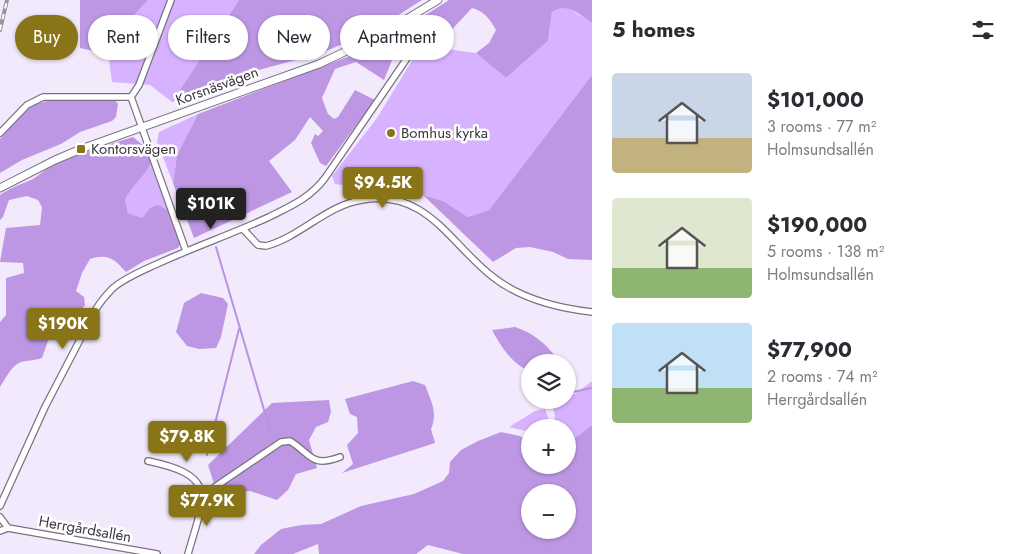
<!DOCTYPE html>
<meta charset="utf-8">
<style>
:root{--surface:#fff;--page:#f7f7f7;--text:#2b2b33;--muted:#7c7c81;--accent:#897518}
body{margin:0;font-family:Jost,sans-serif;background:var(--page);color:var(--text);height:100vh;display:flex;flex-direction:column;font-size:19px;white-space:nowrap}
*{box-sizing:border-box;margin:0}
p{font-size:16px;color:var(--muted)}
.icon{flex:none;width:28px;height:28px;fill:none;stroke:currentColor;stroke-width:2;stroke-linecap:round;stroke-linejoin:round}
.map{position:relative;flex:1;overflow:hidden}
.side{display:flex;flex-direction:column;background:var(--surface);width:425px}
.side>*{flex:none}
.top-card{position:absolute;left:15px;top:15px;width:475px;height:45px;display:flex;gap:10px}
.fabs{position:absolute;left:521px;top:354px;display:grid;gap:10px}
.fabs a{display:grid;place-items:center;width:55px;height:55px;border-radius:50%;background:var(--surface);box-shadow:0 1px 4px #0004;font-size:25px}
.price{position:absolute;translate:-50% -42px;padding:0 11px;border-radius:5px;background:var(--accent);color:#fff;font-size:16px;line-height:32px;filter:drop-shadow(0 1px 2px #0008)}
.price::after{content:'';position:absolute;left:50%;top:30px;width:15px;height:11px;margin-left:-8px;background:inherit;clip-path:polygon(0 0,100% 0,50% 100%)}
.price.current{background:#222;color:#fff}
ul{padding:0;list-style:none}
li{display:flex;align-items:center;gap:15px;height:125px;padding:0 20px}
li span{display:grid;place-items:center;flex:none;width:140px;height:100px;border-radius:5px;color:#555}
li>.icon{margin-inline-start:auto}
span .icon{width:60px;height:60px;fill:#fffc;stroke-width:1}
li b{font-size:21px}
h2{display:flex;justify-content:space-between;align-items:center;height:60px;padding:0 20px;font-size:21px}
.pill{padding:0 18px;border-radius:22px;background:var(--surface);box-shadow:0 1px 4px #0004;font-size:18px;line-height:45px}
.pill.current{background:var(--accent);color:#fff}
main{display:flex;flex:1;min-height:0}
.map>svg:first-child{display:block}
.green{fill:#d7b2ff}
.forest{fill:#bd97e4;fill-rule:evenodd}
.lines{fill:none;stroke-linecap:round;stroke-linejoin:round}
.stream{stroke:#b892e0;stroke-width:2}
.minor-casing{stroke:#7a7282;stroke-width:8}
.tertiary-casing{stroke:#7a7282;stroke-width:9}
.minor{stroke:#fff;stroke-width:5.5}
.tertiary{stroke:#fff;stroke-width:7}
.rail-casing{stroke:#9a94a1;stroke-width:4}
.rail{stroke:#fff;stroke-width:2;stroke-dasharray:5.5;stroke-linecap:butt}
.poi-dot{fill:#897518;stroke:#fff;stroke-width:2}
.labels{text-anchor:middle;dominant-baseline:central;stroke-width:5;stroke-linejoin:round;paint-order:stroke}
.street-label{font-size:15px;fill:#3b373e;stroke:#fff}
.poi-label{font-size:15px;fill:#3b373e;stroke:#fff;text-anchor:start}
</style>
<main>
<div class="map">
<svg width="592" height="554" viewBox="0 0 592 554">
<rect width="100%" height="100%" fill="#f2eafc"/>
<path class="green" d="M148 0H239L172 102 150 85 112 82 107 44Z
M558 8H568L592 23V75L489 210 468 217 443 201 423 195 335 184 332 176 377 118 416 54 446 49 476 53 506 78 548 41 552 12Z
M198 114 177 155 173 183 157 142 159 132Z
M151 163 169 211 150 208 142 218 128 213 125 200C132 185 144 178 151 163Z
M592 381V425L568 443V428L552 427C557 415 556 407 543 402L568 400V395L575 394Z
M545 409 549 420 545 427 530 428V432L509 427 535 411Z"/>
<path class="forest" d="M80 0H148L107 44 94 51 80 48Z
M239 0H422L378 28 322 53 225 79 172 102Z
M449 0H592V23C580 15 566 1 552 12L548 41 506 78 476 53 489 43 496 30C490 19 484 11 472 8L441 41 446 49 416 54 407 45 395 53 384 80 356 62 335 69 322 98 328 114 334 119 338 117 355 90 375 100 326 166 320 163 311 143 315 134 318 136 323 131 310 117 295 140 269 161 292 192 194 238 173 183 177 155 198 114 363 51 397 33Z
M592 75V260L568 259 553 252 530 247 516 248 493 262 423 195 443 201 468 217 489 210Z
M71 99 115 100 118 104 116 117 112 121 80 132 61 144 22 160 0 173V139C27 108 28 100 71 99Z
M133 137 144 146 151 163C144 178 132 185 125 200L128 213 142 218 150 208 158 205 169 211 181 243 178 248 144 261 126 272C115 259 107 253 90 259L82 273 76 291 84 297 85 305 77 315 54 311 49 319 48 341 42 358C34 361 28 360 21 362 11 366 6 378 0 387V322L6 315V278L24 273 23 263 0 262 6 228 40 225 42 207 38 200 27 196 9 200 3 217 0 220V195C10 188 19 185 31 180 39 176 45 169 53 165 79 154 105 145 133 137Z
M201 293 223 298 228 304 221 337 216 348 199 349 187 346 176 332 184 303Z
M515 327C533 333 544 342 556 357L545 362H530V370C515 369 498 342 492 330Z
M413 381 425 385C431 401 438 412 431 429L435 443 342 473 353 464 347 445 358 433 357 417 350 414 345 399Z
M329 400 331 412 328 422 316 427 309 440 317 468 296 474 288 490 277 500 250 491 217 493 208 465 272 403Z
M592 425V554H463L428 545 416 554H319L318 544 293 554H254L261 545 281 529 301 525 321 524 361 506 414 494 443 481 449 473 450 462 461 450 478 441 501 432 520 436 530 442V465H568V443ZM530 492H568V530H530Z"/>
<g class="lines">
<path class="stream" d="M216 247 270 430
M568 393 592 388
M534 403 542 400
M207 455 239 329"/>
<defs>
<path id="minor" d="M171 0 139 85 131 97 186 251
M0 133 27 105 43 97H131
M243 229 258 245 266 246C300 237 327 205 362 200 427 189 449 243 493 277 521 299 557 308 592 312
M148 461C220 476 204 497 188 554
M203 495 281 442 290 441C311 454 311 468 340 457
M0 506 45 407 96 309C101 301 107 294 113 288 126 277 142 271 157 264 194 247 232 234 269 217 291 206 310 198 325 178L414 48
M0 517 8 528 0 531
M8 528 157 554"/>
<path id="tertiary" d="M0 188 55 160 81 149 319 64 380 35 438 0"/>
</defs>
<use href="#minor" class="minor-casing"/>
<use href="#tertiary" class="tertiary-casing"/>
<use href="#minor" class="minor"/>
<use href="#tertiary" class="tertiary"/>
<defs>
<path id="rail" d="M0 30 7 0"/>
</defs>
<use href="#rail" class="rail-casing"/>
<use href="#rail" class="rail"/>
</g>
<g class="poi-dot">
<circle cx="391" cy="133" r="5"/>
<rect x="76" y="144" width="10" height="10" rx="2.5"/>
</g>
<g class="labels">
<g class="street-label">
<text transform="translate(217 86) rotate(-20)">Korsnäsvägen</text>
<text transform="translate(85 529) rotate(10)">Herrgårdsallén</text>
</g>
<g class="poi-label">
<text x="401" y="133">Bomhus kyrka</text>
<text x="91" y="149">Kontorsvägen</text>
</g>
</g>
</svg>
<div class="fabs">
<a><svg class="icon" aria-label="layers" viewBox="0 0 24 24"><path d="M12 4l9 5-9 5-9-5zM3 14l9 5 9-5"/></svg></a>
<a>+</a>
<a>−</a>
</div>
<b class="price" style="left:383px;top:209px">$94.5K</b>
<b class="price current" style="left:211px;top:230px">$101K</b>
<b class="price" style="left:63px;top:350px">$190K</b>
<b class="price" style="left:187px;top:463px">$79.8K</b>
<b class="price" style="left:207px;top:527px">$77.9K</b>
<div class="top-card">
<a class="pill current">Buy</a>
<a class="pill">Rent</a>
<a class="pill">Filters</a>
<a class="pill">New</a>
<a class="pill">Apartment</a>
</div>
</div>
<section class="side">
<h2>5 homes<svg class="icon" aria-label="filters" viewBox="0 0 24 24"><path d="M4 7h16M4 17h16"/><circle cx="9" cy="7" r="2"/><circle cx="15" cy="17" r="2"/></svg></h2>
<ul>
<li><span style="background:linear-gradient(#c9d6e8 65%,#c2b280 0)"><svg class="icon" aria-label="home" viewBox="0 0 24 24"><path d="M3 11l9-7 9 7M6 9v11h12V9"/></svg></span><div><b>$101,000</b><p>3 rooms · 77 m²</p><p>Holmsundsallén</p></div></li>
<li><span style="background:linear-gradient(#dfe7d0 70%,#8fb573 0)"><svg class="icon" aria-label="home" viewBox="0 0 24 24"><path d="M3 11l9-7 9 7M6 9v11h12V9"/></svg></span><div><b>$190,000</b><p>5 rooms · 138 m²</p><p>Holmsundsallén</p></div></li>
<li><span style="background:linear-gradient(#bfe0f5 65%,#8fb573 0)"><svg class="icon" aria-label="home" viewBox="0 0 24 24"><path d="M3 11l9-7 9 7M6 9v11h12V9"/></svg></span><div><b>$77,900</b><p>2 rooms · 74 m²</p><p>Herrgårdsallén</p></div></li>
</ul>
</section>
</main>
